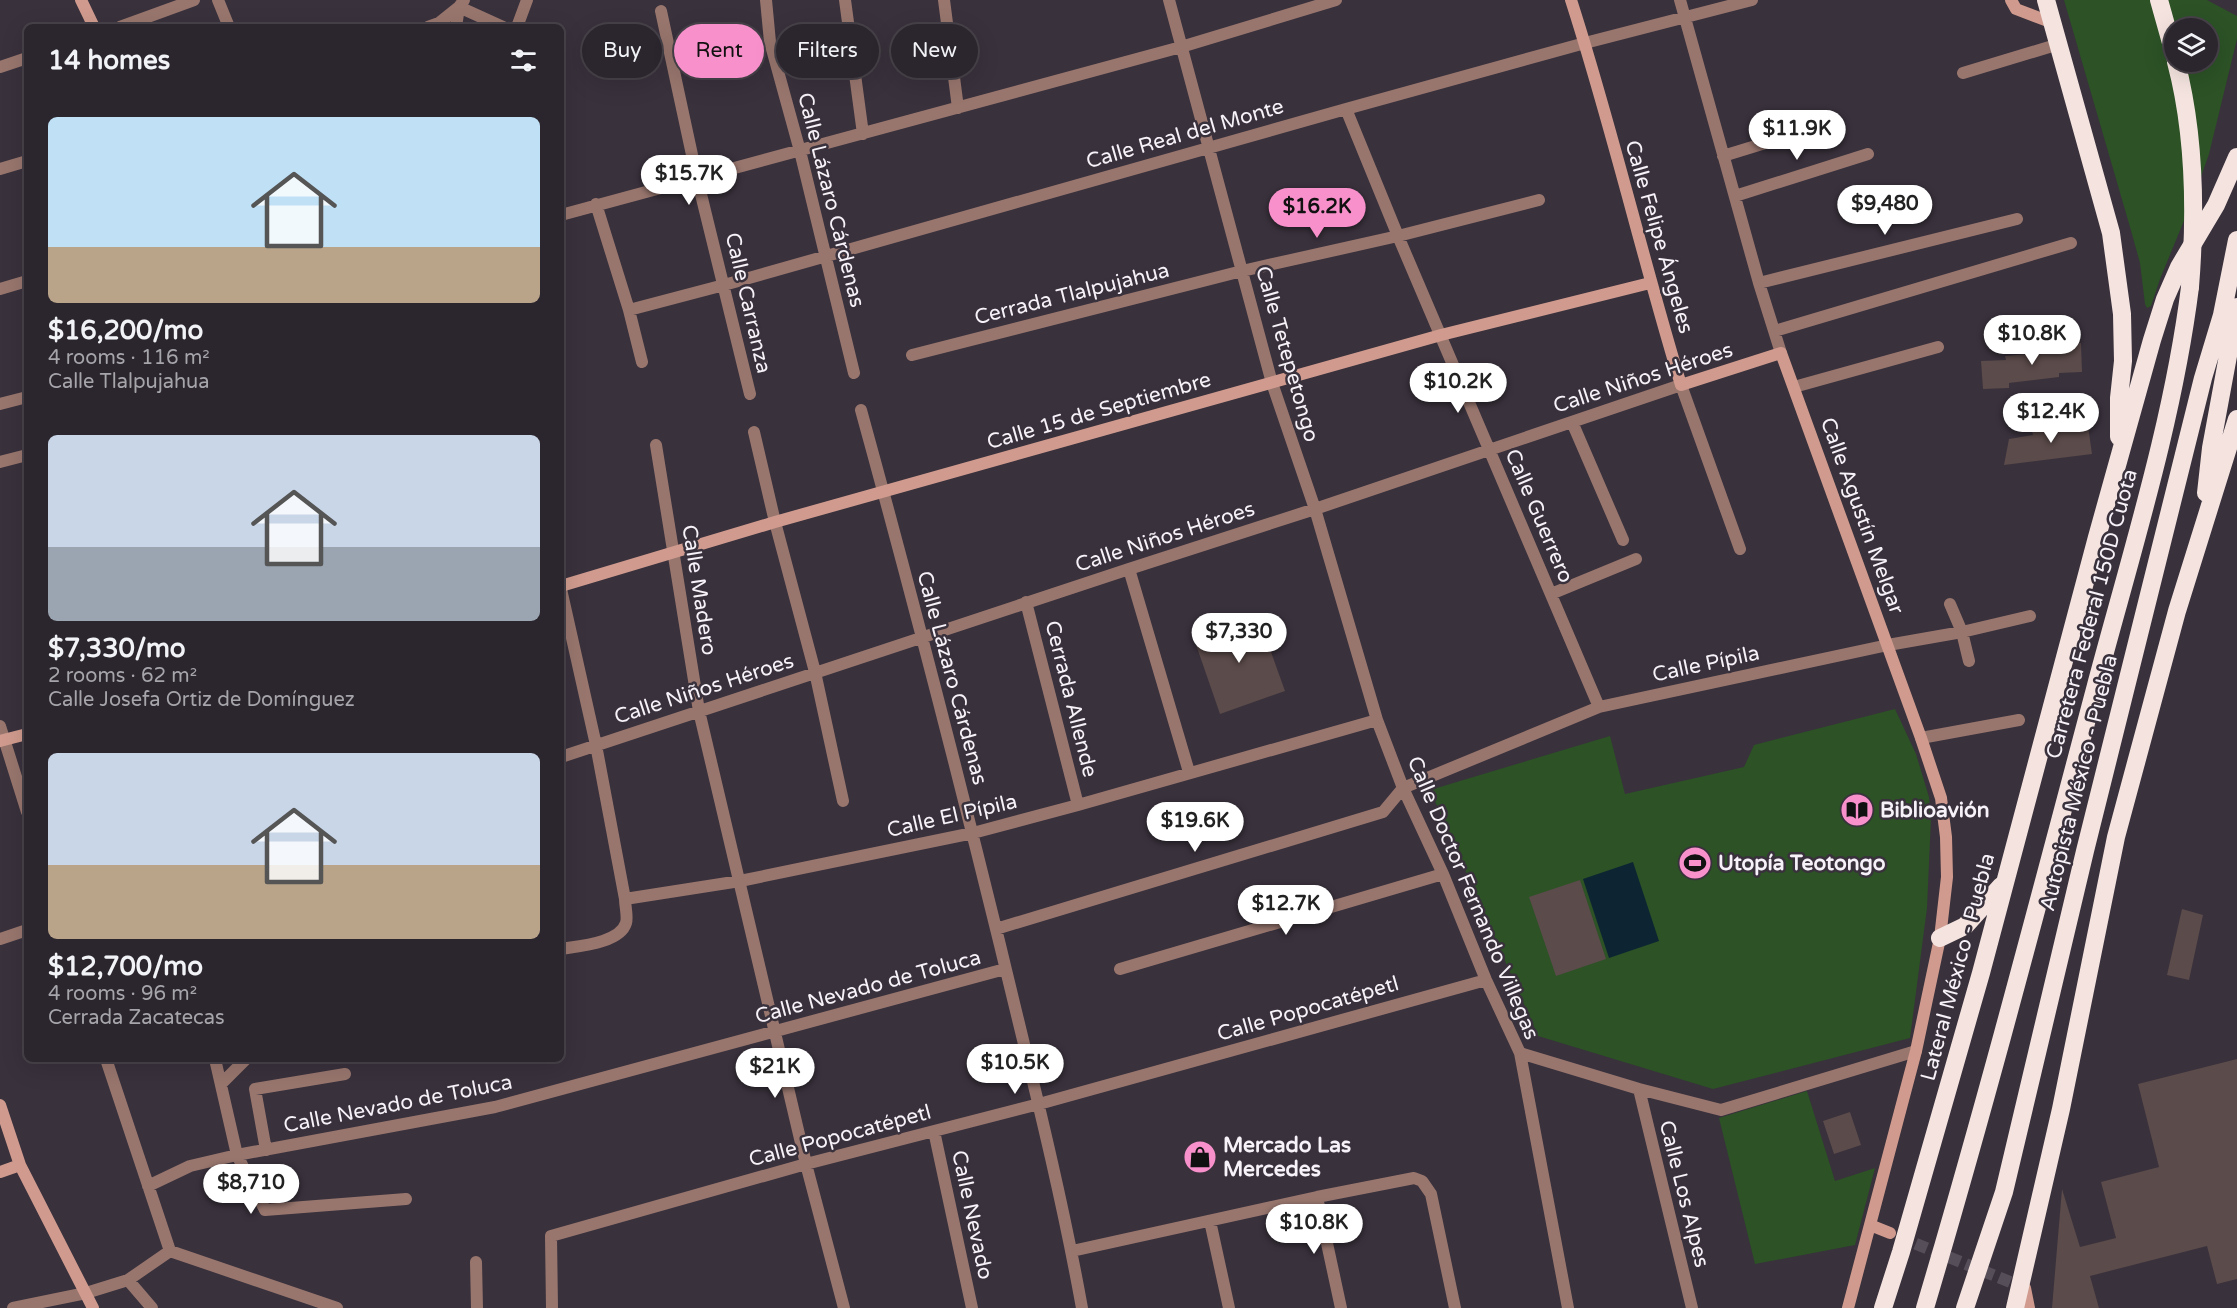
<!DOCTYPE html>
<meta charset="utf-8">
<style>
:root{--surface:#2b252d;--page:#373139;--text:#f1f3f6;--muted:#a6a5aa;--line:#474249;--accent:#f890cb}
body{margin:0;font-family:"Varela Round",sans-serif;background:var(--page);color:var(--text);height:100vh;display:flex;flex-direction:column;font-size:22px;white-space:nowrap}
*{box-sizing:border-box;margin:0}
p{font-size:20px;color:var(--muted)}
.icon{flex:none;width:33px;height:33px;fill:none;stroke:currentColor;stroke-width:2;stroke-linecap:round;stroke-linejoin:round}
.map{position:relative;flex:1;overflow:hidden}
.panel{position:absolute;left:24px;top:24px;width:540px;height:1038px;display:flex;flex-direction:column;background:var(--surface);border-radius:9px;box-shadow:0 6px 24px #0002,0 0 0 2px var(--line)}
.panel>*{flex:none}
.top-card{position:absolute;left:582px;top:24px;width:570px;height:54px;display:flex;gap:12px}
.fabs{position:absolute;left:2164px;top:18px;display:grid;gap:12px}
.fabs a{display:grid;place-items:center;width:54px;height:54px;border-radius:50%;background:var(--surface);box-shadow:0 6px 24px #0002,0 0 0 2px var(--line);font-size:30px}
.price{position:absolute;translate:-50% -51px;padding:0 14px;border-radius:21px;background:#fff;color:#222;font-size:20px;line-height:39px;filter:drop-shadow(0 2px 3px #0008)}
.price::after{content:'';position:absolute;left:50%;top:36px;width:18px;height:14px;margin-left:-9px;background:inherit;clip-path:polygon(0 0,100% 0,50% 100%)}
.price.selected{background:var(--accent);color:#111}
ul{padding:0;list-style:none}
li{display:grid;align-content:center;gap:12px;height:318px;padding:0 24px}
li span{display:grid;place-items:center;height:186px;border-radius:9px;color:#555}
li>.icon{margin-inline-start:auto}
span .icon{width:108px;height:108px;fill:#fffc;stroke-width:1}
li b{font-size:26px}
h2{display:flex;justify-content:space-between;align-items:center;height:72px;padding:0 24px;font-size:26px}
.chip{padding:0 21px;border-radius:27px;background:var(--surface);box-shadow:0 6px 24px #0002,0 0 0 2px var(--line);font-size:21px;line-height:54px}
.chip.selected{background:var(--accent);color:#111}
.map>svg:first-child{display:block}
.green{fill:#2c5226;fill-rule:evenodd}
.water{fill:#0d2532}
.building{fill:#5b4b4a}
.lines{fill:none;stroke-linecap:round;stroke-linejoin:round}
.secondary-tunnel{stroke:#564e58;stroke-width:12;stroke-dasharray:12 6;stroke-linecap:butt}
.street{stroke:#98766e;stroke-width:12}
.secondary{stroke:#d09b8e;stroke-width:12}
.highway{stroke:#f4e3df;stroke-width:18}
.highway-bridge{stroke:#f4e3df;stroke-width:18}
.labels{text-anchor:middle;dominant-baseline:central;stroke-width:5;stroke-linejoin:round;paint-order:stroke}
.street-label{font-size:21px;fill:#f7f2f9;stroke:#39313c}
.poi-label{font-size:21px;font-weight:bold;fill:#f7f2f9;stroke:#39313c;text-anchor:start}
</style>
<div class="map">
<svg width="2237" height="1308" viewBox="0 0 2237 1308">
<rect width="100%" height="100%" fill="#39313c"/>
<path class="green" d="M2064 0H2207L2237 16V39L2209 154 2195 194 2160 279 2151 306 2147 308 2145 304 2140 263 2130 227ZM2175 28H2208V62H2175Z
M1895 709 1916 754 1929 797 1931 818 1927 908 1910 1038 1713 1089 1538 1036 1430 790 1610 736 1625 794 1744 767 1754 745Z
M1807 1091 1835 1181 1875 1168 1855 1245 1755 1264 1719 1118Z"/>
<path class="water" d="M1633 862 1659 941 1609 958 1583 879Z"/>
<path class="building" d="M2081 343 2082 372 2059 373V377L2009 383V388L1983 389 1981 361 2006 360 2005 356 2029 354V350L2054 349V345Z
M2087 419 2092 454 2004 465 2009 439 2033 435 2032 431 2053 428 2052 424Z
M1257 613 1285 691 1220 714 1193 636Z
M1580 880 1606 959 1556 976 1529 897Z
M2182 909 2203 915 2189 980 2167 975Z
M2237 1059V1279L2217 1284 2207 1246 2090 1276 2099 1308H2052L2062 1189 2080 1247 2116 1238 2101 1182 2159 1167 2138 1084Z
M1850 1112 1861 1145 1834 1154 1823 1121Z"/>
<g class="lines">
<path class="secondary-tunnel" d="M1899 1237 2025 1288"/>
<path class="street" d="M218 0 229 27
M766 0 770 42 800 151 854 373
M845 0 863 134
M944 0 958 108
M1169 0 1272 383 1315 509 1377 720 1403 788 1443 874 1486 980 1520 1053 1568 1308
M1680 0 1759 283 1781 353
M459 7 503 27
M661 11 697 178 750 394
M120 27 194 0
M428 27 439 23 459 7
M456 27 459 7 464 0
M517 27 527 0
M0 67 27 58
M1963 73 2059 44
M1346 109 1398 236 1599 707
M1723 156 1817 127
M0 169 27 161
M1735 196 1868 154
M596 204 629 310 642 362
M561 215 1181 47 1336 0
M1759 283 2017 219
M0 289 27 281
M629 310 724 285 1346 109 1585 43 1752 0
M1775 331 2071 243
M912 355 1242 271 1398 236 1539 200
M1794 387 1938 347
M0 404 27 397
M861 410C910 588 956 766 1000 945 1029 1066 1060 1186 1082 1308
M1572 422 1623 540
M754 432 775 522 815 672 843 801
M656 445 699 711 806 1164 844 1308
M0 462 27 455
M1129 569 1189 772
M561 589 596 745 625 899
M1551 594 1636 559
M1026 602 1078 805
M1950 604 1962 632 1969 661
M0 726 27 812
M1921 738 2019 720
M561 757 1129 569 1315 509 1681 385 1740 549
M996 929 1383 812 1403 788 1599 707 1888 645 1962 632 2030 616
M0 939 27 930
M561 949C579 946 620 943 626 923 628 917 625 906 625 899L740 881 973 833 1078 805 1377 720
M1120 969 1443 874
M1520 1053 1639 1089 1721 1110 1916 1051
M106 1059 170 1251
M215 1059 237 1155 265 1210 406 1199
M222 1083 246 1059
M1639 1089 1692 1308
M934 1131 972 1308
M266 1150 255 1089 345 1074
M148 1186 190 1166 237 1155 495 1107 1005 969
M1317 1197 1341 1308
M1210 1221 1229 1308
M1072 1251 1317 1197 1414 1178 1422 1181 1431 1194 1455 1308
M476 1262 477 1308
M128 1280 152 1308
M13 1308 86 1293 128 1280 170 1251 337 1308
M552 1308 551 1236 806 1164 1039 1104 1486 980"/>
<path class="secondary" d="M81 0 94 27
M1571 0C1612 127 1642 257 1681 385L1781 353 1921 738 1941 798 1946 837 1947 877 1940 938 1916 1051 1848 1308
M2011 0 2016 9 2053 23
M561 586 775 522 1441 335 1650 283
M0 741 27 734
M0 1105 20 1165 93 1308
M0 1172 20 1165
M1870 1225 1890 1233
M2025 1288 2029 1308"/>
<path class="highway" d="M2046 0 2111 233 2122 314 2123 361 2119 398V437
M2159 0 2175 57
M2206 493 2211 448 2237 307
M1940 938 1965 926 2001 886
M1883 1308 1901 1252 1981 973 2097 537 2152 340 2165 299 2179 267 2216 205 2237 157
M1925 1308C1986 1103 2040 896 2095 689 2130 557 2173 423 2190 287
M1965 1308 2004 1192 2085 851 2203 378 2222 315 2237 240
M2015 1308 2061 1109 2116 837 2177 611 2237 419"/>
<path class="highway-bridge" d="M2176 62C2195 134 2196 212 2190 287"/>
</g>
<defs>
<symbol id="library-disc" viewBox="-11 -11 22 22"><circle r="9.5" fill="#f890cb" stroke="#39313c"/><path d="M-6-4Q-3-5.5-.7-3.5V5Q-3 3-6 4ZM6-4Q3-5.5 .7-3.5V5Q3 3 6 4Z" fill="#111"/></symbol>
<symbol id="stadium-disc" viewBox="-11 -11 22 22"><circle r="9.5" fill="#f890cb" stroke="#39313c"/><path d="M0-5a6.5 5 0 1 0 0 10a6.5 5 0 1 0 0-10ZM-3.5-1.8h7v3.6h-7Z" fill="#111"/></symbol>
<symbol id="shop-disc" viewBox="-11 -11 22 22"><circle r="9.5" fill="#f890cb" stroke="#39313c"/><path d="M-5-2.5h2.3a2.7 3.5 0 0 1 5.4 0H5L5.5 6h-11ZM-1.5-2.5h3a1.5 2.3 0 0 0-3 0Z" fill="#111"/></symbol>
</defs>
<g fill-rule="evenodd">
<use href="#library-disc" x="1838" y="791" width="38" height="38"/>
<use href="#stadium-disc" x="1676" y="844" width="38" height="38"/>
<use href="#shop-disc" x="1181" y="1138" width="38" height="38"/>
</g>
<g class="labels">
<g class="street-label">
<text transform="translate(1185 134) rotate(-16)">Calle Real del Monte</text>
<text transform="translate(831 200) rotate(76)">Calle Lázaro Cárdenas</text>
<text transform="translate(1659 237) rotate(74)">Calle Felipe Ángeles</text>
<text transform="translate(1072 294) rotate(-14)">Cerrada Tlalpujahua</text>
<text transform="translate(748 303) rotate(77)">Calle Carranza</text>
<text transform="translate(1287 354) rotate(74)">Calle Tetepetongo</text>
<text transform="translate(1643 378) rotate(-18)">Calle Niños Héroes</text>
<text transform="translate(1099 411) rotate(-16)">Calle 15 de Septiembre</text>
<text transform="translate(1539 516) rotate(67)">Calle Guerrero</text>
<text transform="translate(1862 516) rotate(70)">Calle Agustín Melgar</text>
<text transform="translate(1165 537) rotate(-18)">Calle Niños Héroes</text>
<text transform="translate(699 590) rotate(81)">Calle Madero</text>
<text transform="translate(2092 614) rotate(-75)">Carretera Federal 150D Cuota</text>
<text transform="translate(1706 664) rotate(-12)">Calle Pípila</text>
<text transform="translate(952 678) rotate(75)">Calle Lázaro Cárdenas</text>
<text transform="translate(704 689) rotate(-18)">Calle Niños Héroes</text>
<text transform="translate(1071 699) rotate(76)">Cerrada Allende</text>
<text transform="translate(2079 783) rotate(-76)">Autopista México - Puebla</text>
<text transform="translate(952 816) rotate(-13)">Calle El Pípila</text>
<text transform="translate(1473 898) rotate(67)">Calle Doctor Fernando Villegas</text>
<text transform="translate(1958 967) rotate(-75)">Lateral México - Puebla</text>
<text transform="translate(868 987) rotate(-15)">Calle Nevado de Toluca</text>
<text transform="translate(1308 1009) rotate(-16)">Calle Popocatépetl</text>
<text transform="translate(398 1104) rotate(-11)">Calle Nevado de Toluca</text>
<text transform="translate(840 1136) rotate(-15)">Calle Popocatépetl</text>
<text transform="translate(1684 1194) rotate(76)">Calle Los Alpes</text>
<text transform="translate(972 1215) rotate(78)">Calle Nevado</text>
</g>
<g class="poi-label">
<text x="1880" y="810">Biblioavión</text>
<text x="1718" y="863">Utopía Teotongo</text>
<text x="1223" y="1145">Mercado Las<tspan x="1223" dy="24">Mercedes</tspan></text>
</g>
</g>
</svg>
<div class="fabs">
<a><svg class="icon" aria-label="layers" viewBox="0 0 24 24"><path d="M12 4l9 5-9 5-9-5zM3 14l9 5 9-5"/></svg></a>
</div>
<b class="price" style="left:1797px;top:161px">$11.9K</b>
<b class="price" style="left:689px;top:206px">$15.7K</b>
<b class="price" style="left:1885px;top:236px">$9,480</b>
<b class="price selected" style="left:1317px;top:239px">$16.2K</b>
<b class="price" style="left:2032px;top:366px">$10.8K</b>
<b class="price" style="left:1458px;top:414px">$10.2K</b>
<b class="price" style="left:2051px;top:444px">$12.4K</b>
<b class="price" style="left:1239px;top:664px">$7,330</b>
<b class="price" style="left:1195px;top:853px">$19.6K</b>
<b class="price" style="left:1286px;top:936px">$12.7K</b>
<b class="price" style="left:1015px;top:1095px">$10.5K</b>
<b class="price" style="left:775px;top:1099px">$21K</b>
<b class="price" style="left:251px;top:1215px">$8,710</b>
<b class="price" style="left:1314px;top:1255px">$10.8K</b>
<div class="top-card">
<a class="chip">Buy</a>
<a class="chip selected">Rent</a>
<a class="chip">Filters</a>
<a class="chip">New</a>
</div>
<section class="panel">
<h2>14 homes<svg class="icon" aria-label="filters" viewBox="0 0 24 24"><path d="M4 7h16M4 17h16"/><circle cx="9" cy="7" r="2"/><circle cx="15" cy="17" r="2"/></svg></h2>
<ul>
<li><span style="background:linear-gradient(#bfe0f5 70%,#b9a48a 0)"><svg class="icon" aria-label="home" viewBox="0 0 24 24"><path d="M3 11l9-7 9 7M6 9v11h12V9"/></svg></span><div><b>$16,200/mo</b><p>4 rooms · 116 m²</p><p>Calle Tlalpujahua</p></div></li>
<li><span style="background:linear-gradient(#c9d6e8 60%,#9aa5b1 0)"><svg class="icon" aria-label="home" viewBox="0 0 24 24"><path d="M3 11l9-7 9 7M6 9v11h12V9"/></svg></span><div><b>$7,330/mo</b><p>2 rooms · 62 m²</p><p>Calle Josefa Ortiz de Domínguez</p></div></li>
<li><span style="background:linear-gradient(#c9d6e8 60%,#b9a48a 0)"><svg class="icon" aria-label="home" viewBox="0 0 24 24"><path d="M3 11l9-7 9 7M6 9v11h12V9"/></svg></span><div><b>$12,700/mo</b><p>4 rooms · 96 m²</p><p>Cerrada Zacatecas</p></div></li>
</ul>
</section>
</div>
